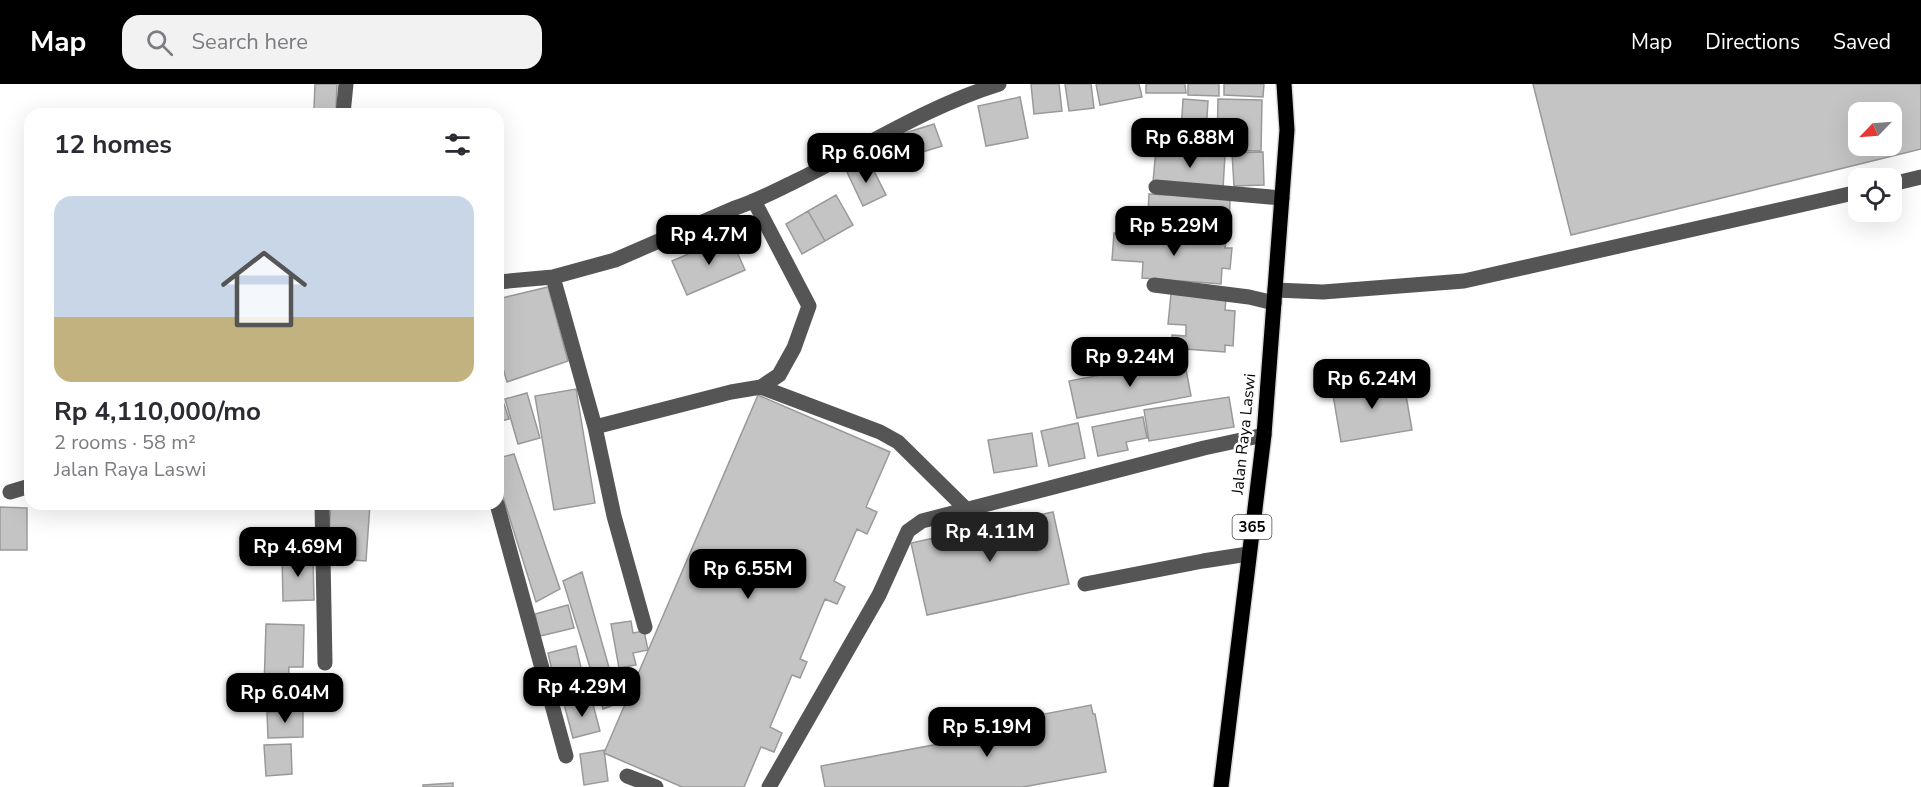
<!DOCTYPE html>
<meta charset="utf-8">
<style>
:root{--surface:#fff;--page:#f2f2f3;--text:#2b2b33;--muted:#7c7c81;--line:#e1e1e2;--accent:#000}
body{margin:0;font-family:"Nunito Sans",sans-serif;background:var(--page);color:var(--text);height:100vh;display:flex;flex-direction:column;font-size:22px;white-space:nowrap}
*{box-sizing:border-box;margin:0}
p{font-size:20px;color:var(--muted)}
.icon{flex:none;width:33px;height:33px;fill:none;stroke:currentColor;stroke-width:2;stroke-linecap:round;stroke-linejoin:round}
.map{position:relative;flex:1;overflow:hidden}
.panel{position:absolute;left:24px;top:24px;width:480px;height:402px;display:flex;flex-direction:column;background:var(--surface);border-radius:18px;box-shadow:0 6px 24px #0002}
.panel>*{flex:none}
.needle{width:39px;rotate:245deg}
.tools{position:absolute;left:1848px;top:18px;display:grid;gap:12px}
.tools a{display:grid;place-items:center;width:54px;height:54px;border-radius:12px;background:var(--surface);box-shadow:0 6px 24px #0002;font-size:30px}
.price{position:absolute;translate:-50% -51px;padding:0 14px;border-radius:12px;background:var(--accent);color:#fff;font-size:20px;line-height:39px;filter:drop-shadow(0 2px 3px #0008)}
.price::after{content:'';position:absolute;left:50%;top:36px;width:18px;height:14px;margin-left:-9px;background:inherit;clip-path:polygon(0 0,100% 0,50% 100%)}
.price.active{background:#222;color:#fff}
ul{padding:0;list-style:none}
li{display:grid;align-content:center;gap:12px;height:318px;padding:0 30px}
li+li{border-top:2px solid var(--line)}
li span{display:grid;place-items:center;height:186px;border-radius:18px;color:#555}
li>.icon{margin-inline-start:auto}
span .icon{width:108px;height:108px;fill:#fffc;stroke-width:1}
li b{font-size:26px}
h2{display:flex;justify-content:space-between;align-items:center;height:72px;padding:0 30px;font-size:26px}
header{display:flex;align-items:center;gap:36px;box-sizing:border-box;height:84px;padding:0 30px;background:var(--accent);color:#fff}
header strong{font-size:28px}
nav{display:flex;gap:33px;margin-inline-start:auto;font-size:21px}
.search{width:420px;height:54px;background:var(--page);display:flex;align-items:center;gap:15px;box-sizing:border-box;padding:0 21px;border-radius:18px;color:var(--muted);font-size:22px}
.map>svg:first-child{display:block}
.building{fill:#c4c4c4;stroke:#999;stroke-width:1.5;fill-rule:evenodd}
.lines{fill:none;stroke-linecap:round;stroke-linejoin:round}
.major-casing{stroke:#dbdbdb;stroke-width:18}
.minor{stroke:#555;stroke-width:15}
.major{stroke:#000;stroke-width:15}
.labels{text-anchor:middle;dominant-baseline:central;stroke-width:5;stroke-linejoin:round;paint-order:stroke}
.shield{fill:#fff;stroke:#4c4c4c;stroke-width:1.5}
.shield-label{font-size:15px;font-weight:bold;fill:#000}
.street-label{font-size:16px;fill:#000;stroke:#fff}
</style>
<header>
<strong>Map</strong>
<div class="search"><svg class="icon" aria-label="search" viewBox="0 0 24 24"><circle cx="10" cy="10" r="6"/><path d="M15 15l6 6"/></svg>Search here</div>
<nav><a>Map</a><a>Directions</a><a>Saved</a></nav>
</header>
<div class="map">
<svg width="1921" height="703" viewBox="0 0 1921 703">
<rect width="100%" height="100%" fill="#fff"/>
<path class="building" d="M315 0H337L336 25H314Z
M1031 0H1059L1062 27 1034 30Z
M1065 0H1091L1094 24 1069 27Z
M1096 0H1139L1142 13 1100 21Z
M1146 0H1185L1186 9H1146Z
M1188 0H1219V12L1188 11Z
M1224 0H1264L1263 13 1224 11Z
M1533 0H1921V65L1571 151ZM1858 28H1892V62H1858Z
M1020 13 1028 54 986 62 978 22Z
M1183 15 1208 17 1206 49 1181 48Z
M1218 15 1262 16 1261 67 1217 66Z
M934 40 942 62 913 71 905 49Z
M901 56 906 76 880 83 874 64Z
M1156 65 1225 70 1223 105 1153 98Z
M1263 68 1264 101 1234 102 1232 69Z
M869 77 886 111 863 122 847 88Z
M1149 110 1230 114 1229 153 1147 149Z
M836 111 853 141 825 157 808 127Z
M808 127 825 157 802 170 786 140Z
M1114 149 1226 157 1225 164H1232L1230 185 1222 184 1221 200 1142 194 1143 178 1112 176Z
M730 152 745 186 687 211 672 177Z
M548 203 568 277 507 298 498 267V215Z
M1171 210 1226 214 1225 226 1235 227 1233 262 1225 261V268L1171 264 1172 251 1186 252V241L1168 240Z
M1184 275 1191 312 1077 334 1069 297Z
M1403 294 1412 346 1341 358 1332 305Z
M576 305 595 419 554 426 535 312Z
M527 309 540 354 518 360 505 315Z
M501 311 509 335 498 338V312Z
M758 311 890 368 866 423 877 428 867 450 857 445 834 497 845 503 837 520 825 515 800 575 807 578 800 594 792 591 770 643 782 649 774 668 761 663 744 703H682L604 669Z
M1229 313 1234 343 1149 357 1144 326Z
M1143 333 1147 354 1126 358 1128 366 1098 372 1092 343Z
M1078 339 1085 374 1049 382 1041 347Z
M1032 349 1037 382 994 389 988 356Z
M514 370 560 505 536 518 498 397V374Z
M331 420H370L366 477 327 474Z
M0 423 27 424V466H0Z
M1053 428 1069 500 927 531 911 459Z
M313 470 314 516 283 517 282 471Z
M582 488 619 619 603 625 563 497Z
M568 521 574 544 540 552 535 530Z
M631 537 633 549 644 547 648 566 633 569 636 581 619 584 611 540Z
M266 540 304 541 303 583H289L288 605 264 604Z
M576 562 584 597 556 604 548 569Z
M591 613 600 647 573 654 564 620Z
M1091 621 1093 630H1095L1106 688 1023 703H825L821 682 1040 641 1039 631Z
M303 627V653L268 654 267 628Z
M291 660 292 690 266 692 264 661Z
M604 666 608 697 584 701 580 670Z
M453 699V703H423V701Z"/>
<g class="lines">
<defs>
<path id="major" d="M1221 703 1264 351 1287 46 1284 0"/>
</defs>
<use href="#major" class="major-casing"/>
<path class="minor" d="M343 30 346 0
M1892 100 1921 93
M1156 103 1282 114
M754 117 809 222 794 264 779 291 761 303
M498 198 553 193
M1154 201 1249 213 1274 219
M1275 206 1323 208 1464 197 1858 108
M595 343 731 308 761 303 880 348 898 358 967 426
M10 408 30 402
M322 420 325 579
M497 420 566 672
M1085 500 1203 477 1248 470
M645 543 614 432 595 343 553 193 615 176 735 124C757 117 777 106 798 96 865 63 928 22 999 0
M627 692 656 703
M769 703 879 511 908 447 922 437 1204 364 1264 351"/>
<use href="#major" class="major"/>
</g>
<g class="labels">
<rect class="shield" x="1232.5" y="431" width="39" height="24" rx="4.5"/>
<g class="shield-label">
<text x="1252" y="443">365</text>
</g>
<g class="street-label">
<text transform="translate(1244 350) rotate(-84)">Jalan Raya Laswi</text>
</g>
</g>
</svg>
<div class="tools">
<a><svg class="needle" viewBox="-14 -14 28 28"><path d="M0-13l5 13h-10z" fill="#e53935"/><path d="M0 13l5-13h-10z" fill="#7c7c81"/></svg></a>
<a><svg class="icon" aria-label="locate" viewBox="0 0 24 24"><circle cx="12" cy="12" r="6"/><path d="M12 2v4M12 18v4M2 12h4M18 12h4"/></svg></a>
</div>
<b class="price" style="left:1190px;top:85px">Rp 6.88M</b>
<b class="price" style="left:866px;top:100px">Rp 6.06M</b>
<b class="price" style="left:1174px;top:173px">Rp 5.29M</b>
<b class="price" style="left:709px;top:182px">Rp 4.7M</b>
<b class="price" style="left:1130px;top:304px">Rp 9.24M</b>
<b class="price" style="left:1372px;top:326px">Rp 6.24M</b>
<b class="price active" style="left:990px;top:479px">Rp 4.11M</b>
<b class="price" style="left:298px;top:494px">Rp 4.69M</b>
<b class="price" style="left:748px;top:516px">Rp 6.55M</b>
<b class="price" style="left:582px;top:634px">Rp 4.29M</b>
<b class="price" style="left:285px;top:640px">Rp 6.04M</b>
<b class="price" style="left:987px;top:674px">Rp 5.19M</b>
<section class="panel">
<h2>12 homes<svg class="icon" aria-label="filters" viewBox="0 0 24 24"><path d="M4 7h16M4 17h16"/><circle cx="9" cy="7" r="2"/><circle cx="15" cy="17" r="2"/></svg></h2>
<ul>
<li><span style="background:linear-gradient(#c9d6e8 65%,#c2b280 0)"><svg class="icon" aria-label="home" viewBox="0 0 24 24"><path d="M3 11l9-7 9 7M6 9v11h12V9"/></svg></span><div><b>Rp 4,110,000/mo</b><p>2 rooms · 58 m²</p><p>Jalan Raya Laswi</p></div></li>
</ul>
</section>
</div>
